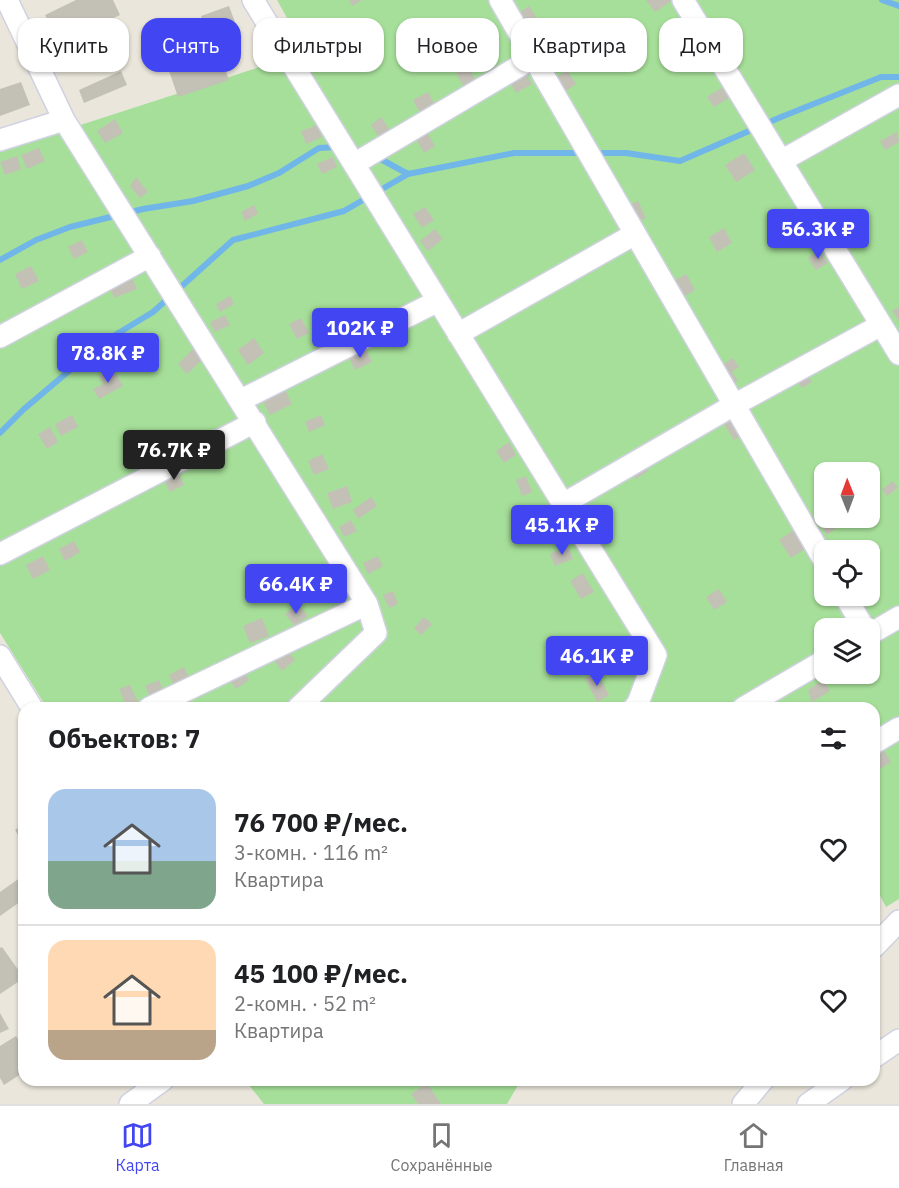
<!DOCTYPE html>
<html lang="ru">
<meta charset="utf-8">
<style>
:root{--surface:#fff;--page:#f6f6f6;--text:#202124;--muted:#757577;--line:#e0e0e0;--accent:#4145f2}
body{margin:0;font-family:"IBM Plex Sans",sans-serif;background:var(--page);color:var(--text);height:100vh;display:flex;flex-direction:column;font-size:22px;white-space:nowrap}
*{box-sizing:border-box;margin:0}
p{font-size:20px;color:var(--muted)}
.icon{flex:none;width:33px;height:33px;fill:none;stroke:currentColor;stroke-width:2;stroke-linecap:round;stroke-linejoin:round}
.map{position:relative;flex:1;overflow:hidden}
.side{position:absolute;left:18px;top:702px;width:862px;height:384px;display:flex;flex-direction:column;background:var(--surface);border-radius:18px;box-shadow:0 2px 4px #0004}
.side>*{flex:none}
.top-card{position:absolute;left:18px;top:18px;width:864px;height:54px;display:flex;gap:12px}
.needle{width:39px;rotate:359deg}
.fabs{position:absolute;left:814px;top:462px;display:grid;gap:12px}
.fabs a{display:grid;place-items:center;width:66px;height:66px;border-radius:12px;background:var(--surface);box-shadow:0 2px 4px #0004;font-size:30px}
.price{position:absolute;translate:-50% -51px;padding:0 14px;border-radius:6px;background:var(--accent);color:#fff;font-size:20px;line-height:39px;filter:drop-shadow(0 2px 3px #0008)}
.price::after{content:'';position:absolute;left:50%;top:36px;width:18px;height:14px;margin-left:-9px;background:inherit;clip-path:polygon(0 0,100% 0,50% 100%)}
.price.selected{background:#222;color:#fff}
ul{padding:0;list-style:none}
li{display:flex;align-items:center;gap:18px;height:150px;padding:0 30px}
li+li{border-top:2px solid var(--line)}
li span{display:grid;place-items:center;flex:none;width:168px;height:120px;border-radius:18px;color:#555}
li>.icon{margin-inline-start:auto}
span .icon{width:72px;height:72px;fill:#fffc;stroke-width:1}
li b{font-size:26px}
h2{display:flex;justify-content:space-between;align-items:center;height:72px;padding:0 30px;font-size:26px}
.tag{padding:0 21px;border-radius:18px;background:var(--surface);box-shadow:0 2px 4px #0004;font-size:21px;line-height:54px}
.tag.selected{background:var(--accent);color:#fff}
.tab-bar{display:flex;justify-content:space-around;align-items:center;height:84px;border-top:2px solid var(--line);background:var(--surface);font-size:16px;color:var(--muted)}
.tab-bar a{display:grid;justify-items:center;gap:3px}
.tab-bar .selected{color:var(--accent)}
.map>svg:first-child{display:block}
.green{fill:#a6df99;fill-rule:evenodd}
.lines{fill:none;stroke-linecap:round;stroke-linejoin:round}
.stream{stroke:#71b6e9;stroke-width:6}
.building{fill:#c3c0b6}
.minor-casing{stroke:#d0d1e1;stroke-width:24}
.minor{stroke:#fff;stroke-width:21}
</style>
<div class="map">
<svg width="899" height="1104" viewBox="0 0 899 1104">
<rect width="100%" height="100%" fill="#eae6db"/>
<path class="green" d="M277 0H899V899L886 907 875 886 874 708H47L0 633V151L306 52ZM825 472H870V518H825ZM825 550H870V596H825ZM825 628H870V674H825Z
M245 1080H521L507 1104H264Z"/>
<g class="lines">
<path class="stream" d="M882 0 899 6
M592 153H626L680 161 781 117 881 77H899
M375 156 408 174
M0 260 36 240 70 227 143 209 193 201 248 186 279 173 319 148 337 147
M0 433 24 409 102 343 153 312 233 240 344 211 408 174 514 153H582"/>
</g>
<path class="building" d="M76 0H113L120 15 59 44 45 15Z
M349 0H362L352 6Z
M646 0H673L655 12Z
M229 6 239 33 211 43 201 16Z
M529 6 540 23 527 32 516 15Z
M481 22 488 37 470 46 463 31Z
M220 54 229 80 178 97 169 71Z
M468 66 476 81 464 87 456 73Z
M567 70 576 84 560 95 551 81Z
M121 71 127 85 84 103 79 90Z
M524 71 532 84 516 93 509 80Z
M21 82 30 105 0 116V89Z
M725 86 732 96 714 107 707 97Z
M428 92 435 105 420 113 413 100Z
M381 117 389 129 379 137 371 125Z
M115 119 123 133 105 143 97 131Z
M317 125 322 137 306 144 301 131Z
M426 131 435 146 424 153 415 137Z
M897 132 899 142 885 150 880 141Z
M39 148 45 161 27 169 21 155Z
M744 153 755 170 736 182 725 165Z
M17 156 21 169 5 175 0 162Z
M333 157 337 167 322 174 317 164Z
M136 177 148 192 140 198 130 186Z
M638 201 646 218 634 224 626 207Z
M254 205 258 214 245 221 241 212Z
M425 207 434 220 422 228 413 214Z
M841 222 850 238 837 246 828 230Z
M724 228 732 243 717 252 709 237Z
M435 229 443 239 428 251 420 241Z
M82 240 88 252 74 259 68 247Z
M820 251 828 263 816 270 808 258Z
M31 266 39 281 22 289 15 274Z
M686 274 695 290 678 300 668 284Z
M132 278 137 289 114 298 110 287Z
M230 296 234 304 220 312 216 304Z
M899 307V321L892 311Z
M225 315 230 325 215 332 210 322Z
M301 318 309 333 297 339 289 324Z
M254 338 264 353 248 365 238 350Z
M365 348 372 362 355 370 348 356Z
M193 349 203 359 187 374 178 364Z
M733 358 739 367 732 372 738 381 729 386 717 368Z
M113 368 123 386 99 399 93 389 103 384 99 376Z
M805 371 812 382 802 388 795 378Z
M285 390 292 404 270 415 263 401Z
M72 415 78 427 61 436 55 424Z
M321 415 325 425 309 432 305 422Z
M736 417 746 433 734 440 724 424Z
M50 427 58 442 47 449 38 434Z
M173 434 184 451 171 458 160 442Z
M509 442 516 455 504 463 496 451Z
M322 454 329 469 314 475 308 461Z
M643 464 648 471 636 479 631 472Z
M178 471 184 485 170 492 163 478Z
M526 476 532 492 522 496 516 480Z
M893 481 898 488 887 496 882 489Z
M347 486 352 502 333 509 327 493Z
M371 497 377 506 358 519 353 510Z
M827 518H835L840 525 827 535 819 524Z
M351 520 357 531 344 537 339 527Z
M797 528 809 546 791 558 779 540Z
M74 541 80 552 65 561 59 549Z
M568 546 573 559 555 566 550 554Z
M43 556 50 570 33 579 26 565Z
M378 556 383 566 368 574 363 563Z
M583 573 594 592 581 599 570 581Z
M719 589 727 602 714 610 706 597Z
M393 591 398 604 389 608 383 595Z
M298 604 308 616 295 626 285 614Z
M424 617 432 624 421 635 414 628Z
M262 618 269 636 250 643 243 626Z
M286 649 295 660 282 671 273 659Z
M184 667 190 679 175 686 169 675Z
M244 671 249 680 236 689 230 681Z
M597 672 609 695 597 702 585 678Z
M159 680 164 693 151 699 145 686Z
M823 680 830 691 812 702 808 690Z
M130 685 138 702 127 707 119 689Z
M881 746 891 762 877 771 874 766V750Z
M24 824V844L15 830Z
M24 875V899L0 916V892Z
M2 947 24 978 0 994V948Z
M0 1013 9 1029 0 1033Z
M16 1036 24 1048V1072L4 1085 0 1078V1046Z
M427 1083 441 1104H418L411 1094Z"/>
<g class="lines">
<defs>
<path id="minor" d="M7 0 64 120 367 604 149 708
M253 0 656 655 638 703 634 708
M500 0 825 562
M683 0 899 354
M0 140 64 120
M781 161 899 95
M354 164 533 58
M458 334 635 234
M0 337 150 256
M241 400 438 301
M563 504 734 405 881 325
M0 554 255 422
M845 596 864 628
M870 634 899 617
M0 656 32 708
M298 708 376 633 367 604
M743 708 825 660
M874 743 899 728
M874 947 899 921
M874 1057 899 1040
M130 1104 163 1080
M743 1104 763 1080
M808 1104 842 1080"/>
</defs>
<use href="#minor" class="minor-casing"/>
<use href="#minor" class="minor"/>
</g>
</svg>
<div class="fabs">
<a><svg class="needle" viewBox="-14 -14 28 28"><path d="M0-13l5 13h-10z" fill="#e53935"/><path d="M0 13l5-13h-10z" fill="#757577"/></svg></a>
<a><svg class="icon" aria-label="locate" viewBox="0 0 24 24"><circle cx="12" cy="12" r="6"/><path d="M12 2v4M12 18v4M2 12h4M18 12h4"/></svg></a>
<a><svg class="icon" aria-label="layers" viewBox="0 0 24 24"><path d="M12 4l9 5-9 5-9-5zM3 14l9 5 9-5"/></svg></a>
</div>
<b class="price" style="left:818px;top:260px">56.3K ₽</b>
<b class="price" style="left:360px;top:359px">102K ₽</b>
<b class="price" style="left:108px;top:384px">78.8K ₽</b>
<b class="price selected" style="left:174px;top:481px">76.7K ₽</b>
<b class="price" style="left:562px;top:556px">45.1K ₽</b>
<b class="price" style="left:296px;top:615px">66.4K ₽</b>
<b class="price" style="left:597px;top:687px">46.1K ₽</b>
<div class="top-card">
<a class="tag">Купить</a>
<a class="tag selected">Снять</a>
<a class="tag">Фильтры</a>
<a class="tag">Новое</a>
<a class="tag">Квартира</a>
<a class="tag">Дом</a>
</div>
<section class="side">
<h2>Объектов: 7<svg class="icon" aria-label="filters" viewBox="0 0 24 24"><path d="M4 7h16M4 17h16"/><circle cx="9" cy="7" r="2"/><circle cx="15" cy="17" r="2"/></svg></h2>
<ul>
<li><span style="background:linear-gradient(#a9c7e8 60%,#7fa58c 0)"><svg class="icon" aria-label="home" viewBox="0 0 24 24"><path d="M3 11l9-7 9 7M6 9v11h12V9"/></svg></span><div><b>76 700 ₽/мес.</b><p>3-комн. · 116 m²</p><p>Квартира</p></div><svg class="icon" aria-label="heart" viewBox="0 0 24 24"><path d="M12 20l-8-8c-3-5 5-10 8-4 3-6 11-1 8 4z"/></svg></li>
<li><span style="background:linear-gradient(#ffd9b3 75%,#b9a48a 0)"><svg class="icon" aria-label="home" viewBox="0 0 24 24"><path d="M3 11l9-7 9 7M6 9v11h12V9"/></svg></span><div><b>45 100 ₽/мес.</b><p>2-комн. · 52 m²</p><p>Квартира</p></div><svg class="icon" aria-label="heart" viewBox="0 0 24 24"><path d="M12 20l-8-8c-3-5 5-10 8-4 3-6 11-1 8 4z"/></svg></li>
</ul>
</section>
</div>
<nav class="tab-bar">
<a class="selected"><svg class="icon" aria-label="map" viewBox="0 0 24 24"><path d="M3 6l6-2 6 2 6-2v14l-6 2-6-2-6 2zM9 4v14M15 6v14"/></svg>Карта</a>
<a><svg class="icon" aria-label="saved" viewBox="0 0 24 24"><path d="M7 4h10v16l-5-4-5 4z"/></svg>Сохранённые</a>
<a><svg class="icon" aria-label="home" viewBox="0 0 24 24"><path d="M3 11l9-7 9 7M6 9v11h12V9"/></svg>Главная</a>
</nav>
